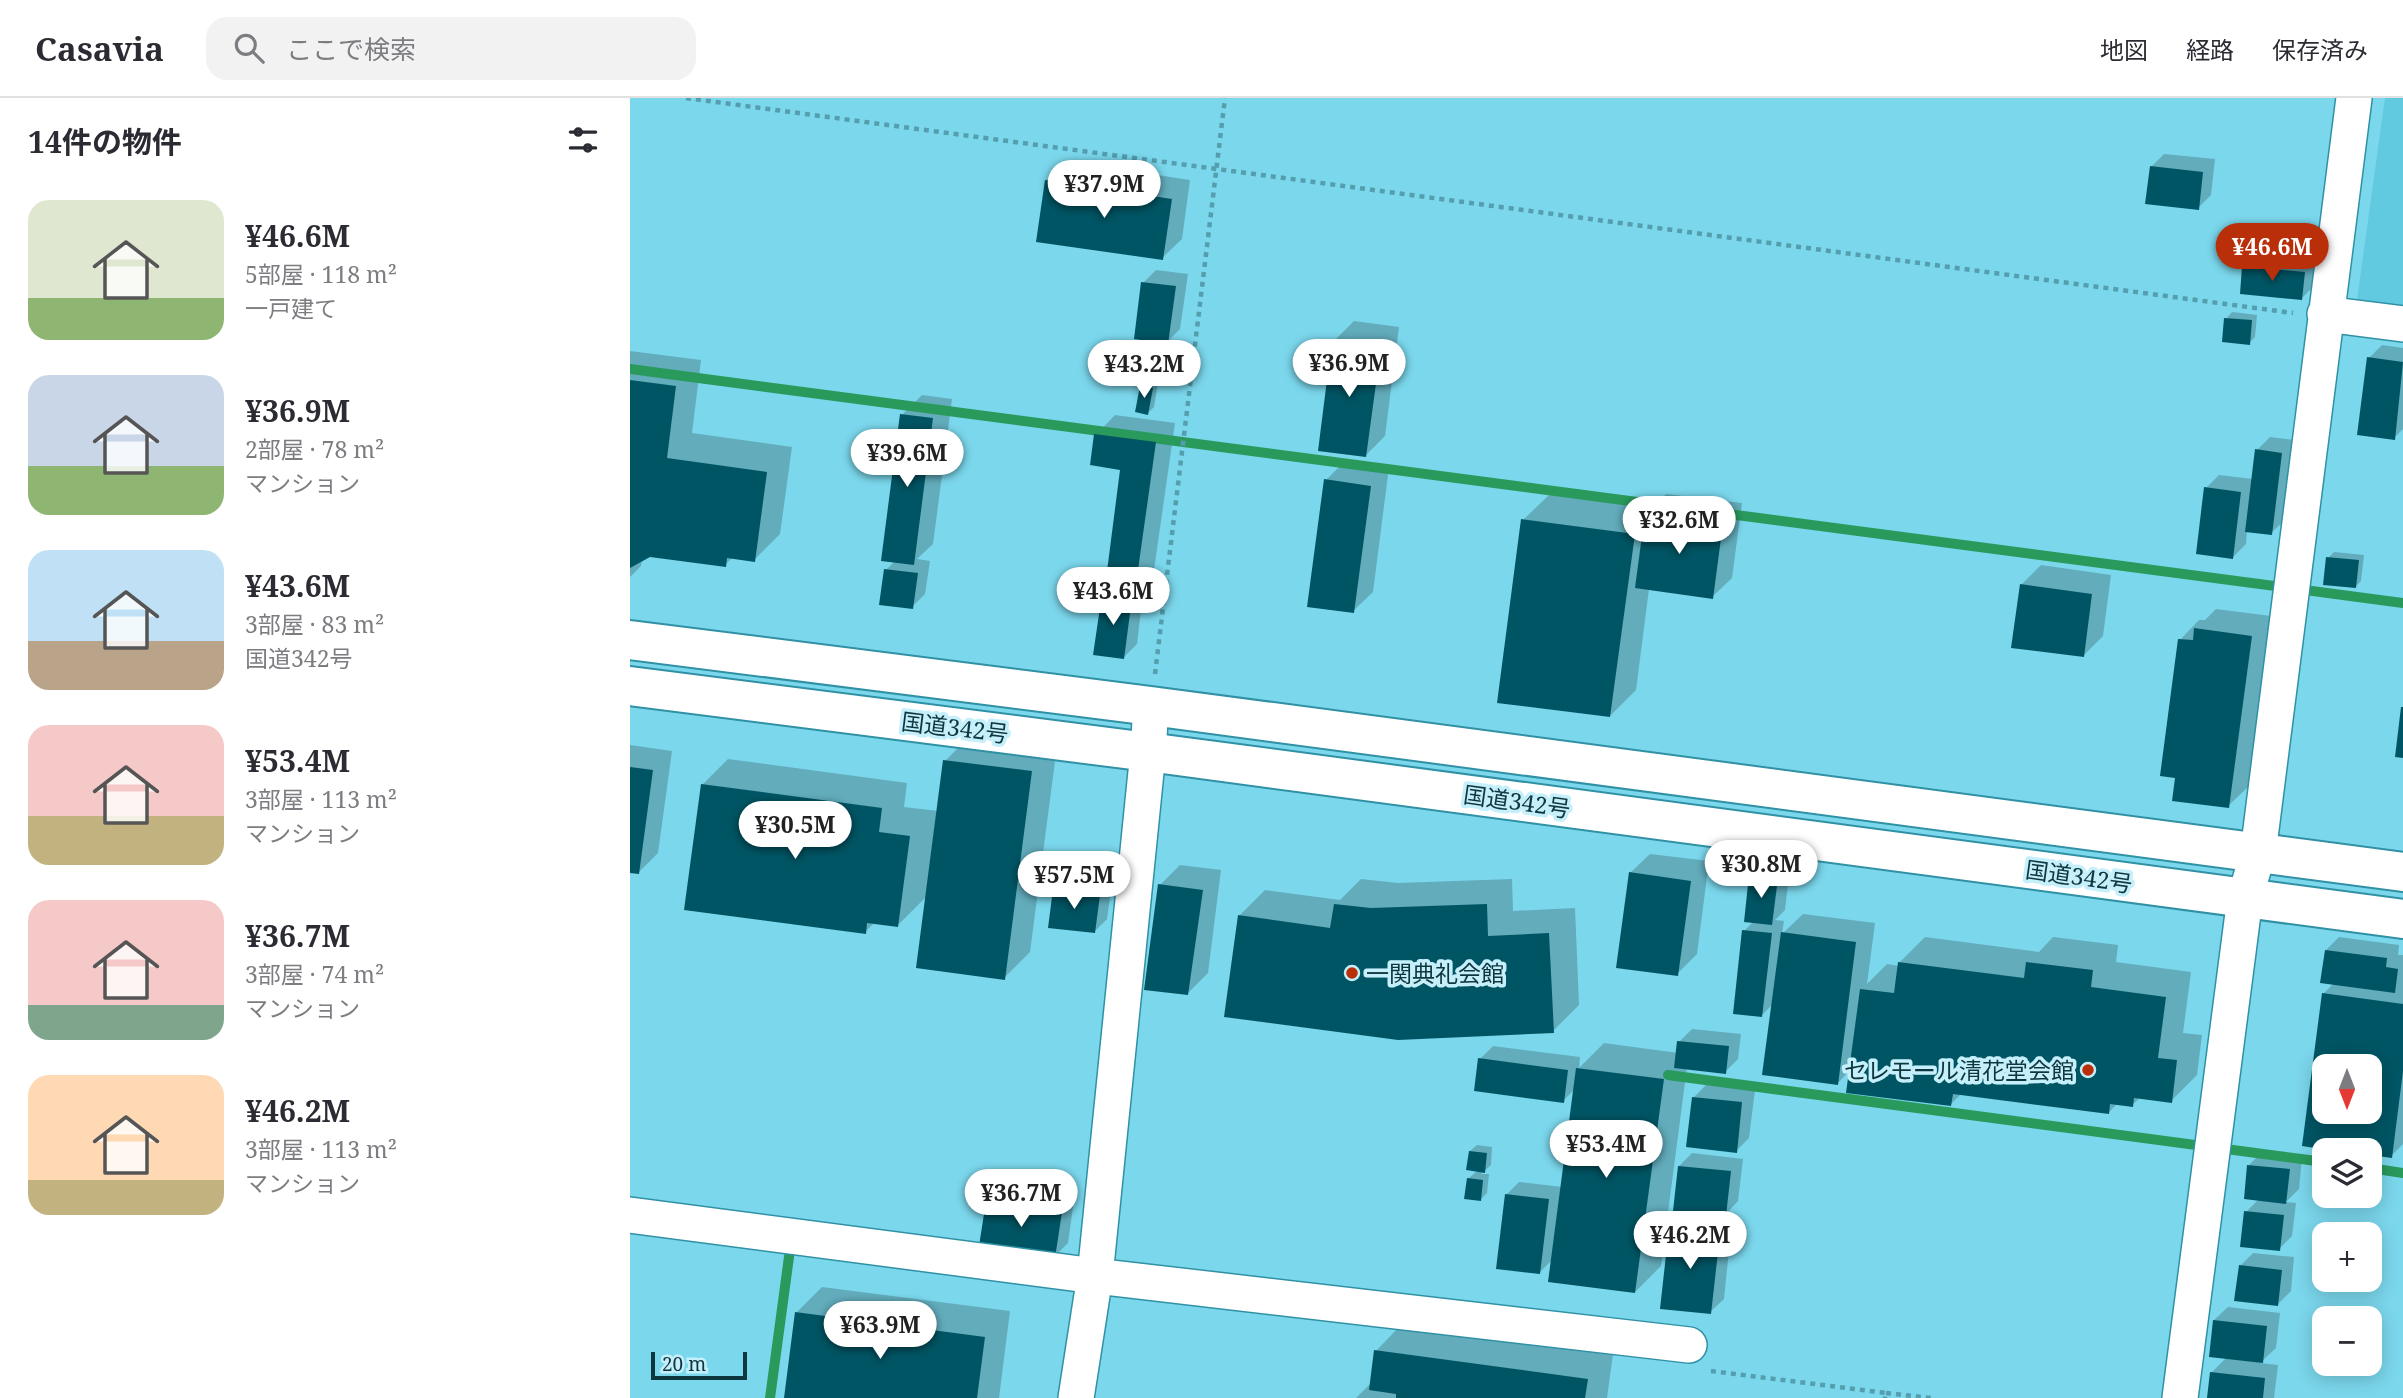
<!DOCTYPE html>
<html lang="ja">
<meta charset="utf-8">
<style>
:root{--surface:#fff;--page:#f2f2f3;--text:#2b2b33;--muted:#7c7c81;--line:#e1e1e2;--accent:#b92f09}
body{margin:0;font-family:"Noto Serif","Noto Sans JP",serif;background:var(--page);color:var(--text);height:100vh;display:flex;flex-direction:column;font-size:26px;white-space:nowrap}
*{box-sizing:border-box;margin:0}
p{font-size:23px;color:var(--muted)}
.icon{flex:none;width:38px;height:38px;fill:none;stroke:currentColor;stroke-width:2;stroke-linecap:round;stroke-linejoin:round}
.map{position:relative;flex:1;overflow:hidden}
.side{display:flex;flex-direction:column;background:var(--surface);width:630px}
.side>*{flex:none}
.needle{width:46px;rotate:180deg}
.fabs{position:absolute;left:1682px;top:956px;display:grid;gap:14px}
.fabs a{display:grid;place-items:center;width:70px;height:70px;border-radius:14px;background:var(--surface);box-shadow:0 4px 18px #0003;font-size:35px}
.scale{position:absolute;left:21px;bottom:18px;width:96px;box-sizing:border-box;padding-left:7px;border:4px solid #0d363e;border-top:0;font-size:19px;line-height:24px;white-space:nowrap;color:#0d363e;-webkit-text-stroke:5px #c5f0fb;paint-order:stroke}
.price{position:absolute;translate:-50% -60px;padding:0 16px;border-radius:24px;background:#fff;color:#222;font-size:23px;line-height:46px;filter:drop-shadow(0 2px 4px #0008)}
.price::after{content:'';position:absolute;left:50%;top:42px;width:21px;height:16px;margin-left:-10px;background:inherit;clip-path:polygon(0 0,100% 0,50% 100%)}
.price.active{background:var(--accent);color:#fff}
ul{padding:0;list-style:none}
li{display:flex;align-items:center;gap:21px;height:175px;padding:0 28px}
li span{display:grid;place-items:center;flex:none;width:196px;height:140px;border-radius:21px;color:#555}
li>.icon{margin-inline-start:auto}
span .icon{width:84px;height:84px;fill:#fffc;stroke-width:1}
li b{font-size:30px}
h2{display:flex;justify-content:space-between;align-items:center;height:84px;padding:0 28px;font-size:30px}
header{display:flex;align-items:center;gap:42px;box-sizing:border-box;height:98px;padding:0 35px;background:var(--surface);border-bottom:2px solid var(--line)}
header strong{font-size:33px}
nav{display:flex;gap:38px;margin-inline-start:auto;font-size:24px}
.search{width:490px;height:63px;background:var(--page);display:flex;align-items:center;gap:18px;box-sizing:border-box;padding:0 24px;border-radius:21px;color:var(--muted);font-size:26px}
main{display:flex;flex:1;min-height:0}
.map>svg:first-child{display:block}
.built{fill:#61cae1}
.shadow{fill:#0003;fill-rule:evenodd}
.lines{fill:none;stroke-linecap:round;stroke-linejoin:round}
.stream{stroke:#299a5c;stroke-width:10}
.building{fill:#005564;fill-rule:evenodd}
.minor-casing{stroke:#3091a5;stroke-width:38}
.trunk-casing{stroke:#3091a5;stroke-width:42}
.path{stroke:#549eae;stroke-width:4.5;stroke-dasharray:5 5;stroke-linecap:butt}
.minor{stroke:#fff;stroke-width:35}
.trunk{stroke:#fff;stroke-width:38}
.poi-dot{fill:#b92f09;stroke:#c5f0fb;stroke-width:2.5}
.labels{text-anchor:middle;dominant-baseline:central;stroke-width:7;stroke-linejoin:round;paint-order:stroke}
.street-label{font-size:23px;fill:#0d363e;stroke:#c5f0fb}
.poi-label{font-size:23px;fill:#0d363e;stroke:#c5f0fb;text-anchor:start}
</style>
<header>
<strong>Casavia</strong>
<div class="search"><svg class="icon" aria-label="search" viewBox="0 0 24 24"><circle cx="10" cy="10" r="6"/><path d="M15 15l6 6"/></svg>ここで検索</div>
<nav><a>地図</a><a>経路</a><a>保存済み</a></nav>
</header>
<main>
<section class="side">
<h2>14件の物件<svg class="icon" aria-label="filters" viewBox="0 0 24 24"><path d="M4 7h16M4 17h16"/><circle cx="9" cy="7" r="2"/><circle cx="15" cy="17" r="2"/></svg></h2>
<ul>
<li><span style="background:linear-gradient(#dfe7d0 70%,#8fb573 0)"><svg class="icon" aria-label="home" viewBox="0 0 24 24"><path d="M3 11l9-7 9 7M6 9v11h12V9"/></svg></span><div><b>¥46.6M</b><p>5部屋 · 118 m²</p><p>一戸建て</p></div></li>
<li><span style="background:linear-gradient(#c9d6e8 65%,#8fb573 0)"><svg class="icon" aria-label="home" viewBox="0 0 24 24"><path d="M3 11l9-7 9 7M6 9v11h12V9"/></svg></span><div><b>¥36.9M</b><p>2部屋 · 78 m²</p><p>マンション</p></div></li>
<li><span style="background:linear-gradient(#bfe0f5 65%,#b9a48a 0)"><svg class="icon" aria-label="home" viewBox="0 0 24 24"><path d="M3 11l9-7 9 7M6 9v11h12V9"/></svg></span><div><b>¥43.6M</b><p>3部屋 · 83 m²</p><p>国道342号</p></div></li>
<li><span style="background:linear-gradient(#f6c9c9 65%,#c2b280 0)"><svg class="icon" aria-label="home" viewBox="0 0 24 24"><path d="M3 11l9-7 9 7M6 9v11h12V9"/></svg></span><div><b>¥53.4M</b><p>3部屋 · 113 m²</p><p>マンション</p></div></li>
<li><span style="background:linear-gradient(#f6c9c9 75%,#7fa58c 0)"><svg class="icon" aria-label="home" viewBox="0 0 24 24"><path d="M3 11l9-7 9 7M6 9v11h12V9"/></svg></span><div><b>¥36.7M</b><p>3部屋 · 74 m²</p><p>マンション</p></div></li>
<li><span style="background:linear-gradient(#ffd9b3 75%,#c2b280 0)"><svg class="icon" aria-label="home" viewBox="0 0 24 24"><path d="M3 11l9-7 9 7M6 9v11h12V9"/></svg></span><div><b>¥46.2M</b><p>3部屋 · 113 m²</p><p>マンション</p></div></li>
</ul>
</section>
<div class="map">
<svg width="1773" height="1300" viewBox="0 0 1773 1300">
<rect width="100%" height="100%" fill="#7bd7ec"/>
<path class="built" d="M1755 0H1773V209L1727 202Z"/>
<path class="shadow" d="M1534 56 1585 61 1581 97 1568 110 1521 69Z
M436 63 560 82 552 141 532 160 416 83Z
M1661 134 1684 136 1682 154 1676 160 1687 161 1685 187 1672 200 1614 169 1627 156 1654 158 1655 140Z
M526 172 558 176 550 231 537 244 513 185Z
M1602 214 1627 217 1625 239 1619 245 1596 221Z
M724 223 769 229 755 338 735 358 704 243Z
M519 247 538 249 534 278 528 284 524 309 518 315 512 289 518 282 513 253Z
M1752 247 1773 250V331L1764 340 1739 260Z
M0 253 71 262 62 335 162 349 150 436 124 462 103 459 95 467 19 458 12 461 11 468 0 479Z
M292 297 322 301 303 446 287 461 300 463 295 496 282 509 256 472 265 463 272 317Z
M485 317 545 325 524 472 509 486 514 487 507 546 494 559 473 497 481 488 492 370 466 337Z
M1640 339 1664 342 1655 422 1641 435 1617 432 1616 446 1603 459 1576 390 1589 377 1623 381 1627 352Z
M716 362 759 369 743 494 723 513 696 382Z
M1036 396 1112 405 1102 480 1082 499 1019 491 1006 592 980 618 893 422 919 397 1022 410Z
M1704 454 1734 457 1731 483 1725 489 1698 460Z
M1411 467 1481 477 1473 538 1453 558 1391 487Z
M1586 511 1641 518 1618 689 1598 708 1547 678 1550 542 1569 522H1575Z
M341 637 427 648 400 854 374 880 297 798 268 827 245 824 235 834 72 687 98 661 277 685 274 709 308 713 315 663Z
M0 647 42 653 28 755 9 774 0 773Z
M1020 756 1079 763 1067 856 1047 876 1000 775Z
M1133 765 1160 768 1155 812 1145 822 1154 823 1152 836 1173 816 1245 825 1237 886 1257 866 1269 868V865L1295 839 1409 854 1423 839 1488 847 1486 864 1561 874 1553 935 1572 937 1567 977 1541 1003 1511 999 1502 1007 1488 1005 1479 1014 1332 995 1321 1006 1221 971 1207 986 1144 905 1132 917 1114 833 1124 823 1120 778Z
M550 767 591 772 578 875 558 895 530 787Z
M438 779 482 784 477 821 464 834 425 792Z
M731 781 768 785 882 781 883 813 945 810 949 907 923 933 609 818 635 792 710 802Z
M1709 839 1769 847 1768 857H1773V1046L1761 1058 1740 1055V1052L1674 1047 1693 896 1704 885 1696 852ZM1694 968H1740V1013H1694Z
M1062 931 1111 936 1108 961 1095 974 1057 969 1031 1168 1005 1194 923 1161 910 1174 876 1097 889 1084 932 1089 945 991 933 1003 850 961 863 948 950 959 949 970 974 945 1048 955 1049 944Z
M1077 986 1125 992 1119 1040 1106 1053 1064 999Z
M847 1047 862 1049 861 1067 851 1076H859L857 1095 851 1101 838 1081 848 1072 840 1053Z
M1632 1054 1672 1059 1669 1091 1656 1104 1666 1105 1662 1138 1649 1151 1616 1114 1629 1101 1619 1067Z
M1062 1055 1113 1061 1108 1103 1095 1117 1049 1068Z
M371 1091 444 1102 438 1145 425 1158 358 1104Z
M1054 1118 1102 1123 1094 1201 1080 1214 1041 1131Z
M1623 1155 1664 1159 1661 1193 1648 1206 1610 1168Z
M192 1189 380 1213 369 1300H155L167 1214Z
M1598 1209 1650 1215 1646 1250 1630 1265 1648 1267 1644 1300H1579L1582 1274 1597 1259 1584 1222Z
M771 1227 983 1256 977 1300H726L741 1285 746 1253Z"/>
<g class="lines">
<path class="stream" d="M0 271 1773 505
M1038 977 1694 1064
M1740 1070 1773 1075
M140 1300 161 1144"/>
</g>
<path class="building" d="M1520 68 1573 74 1569 112 1515 106Z
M415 82 542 101 533 162 406 144Z
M1653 140 1678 142 1677 162 1652 160Z
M1612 168 1675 174 1672 202 1610 196Z
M511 184 546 188 538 246 504 241Z
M1594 220 1622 222 1620 247 1592 244Z
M702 242 751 249 736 359 688 353Z
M511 252 533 255 528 286 507 282Z
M1737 259 1773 264 1765 342 1727 337Z
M0 282 46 288 37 360 137 374 125 464 97 460 96 469 20 459 0 470Z
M510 288 523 290 518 317 505 314Z
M270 316 303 320 284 467 251 463Z
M464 336 526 344 505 493 475 489 490 372 460 367Z
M1625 351 1652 355 1642 437 1615 434Z
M694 381 741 388 724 515 677 509Z
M1574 389 1611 394 1603 461 1566 456Z
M1015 415 1093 425 1083 501 1005 490Z
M891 421 1005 436 980 619 867 605Z
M1696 459 1729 462 1726 490 1693 487Z
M254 471 288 475 283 511 249 507Z
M1390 486 1462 496 1454 559 1381 550Z
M472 496 502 500 494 561 463 557Z
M1564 530 1622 538 1599 710 1542 703 1545 680 1530 678 1548 541 1563 542Z
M1771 609H1773V660L1765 659Z
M313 662 402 673 375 882 286 870Z
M0 669 23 672 9 776 0 775Z
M71 686 252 710 249 734 280 738 268 829 237 825 236 836 54 812Z
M999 774 1061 783 1048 878 986 870Z
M1119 777 1148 780 1142 827 1114 824Z
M528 786 573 792 558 897 514 892Z
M423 791 470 797 465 835 418 830Z
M704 806 741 810 857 806 858 838 919 835 924 935 768 942 594 919 608 817 700 830Z
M1112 832 1142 835 1132 919 1103 916Z
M1151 834 1226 844 1208 987 1132 977Z
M1695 852 1757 860 1756 869 1768 871 1765 895 1690 885Z
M1268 864 1394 880 1396 864 1463 872 1461 889 1536 899 1528 960 1547 962 1542 1005 1504 1000 1503 1009 1480 1006 1479 1016 1323 996 1321 1008 1216 995 1230 891 1264 895Z
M1692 895 1773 906V973L1762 1060 1740 1057V1052H1698L1672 1048ZM1694 968H1740V1013H1694Z
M1047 943 1099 948 1096 976 1044 970Z
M848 960 938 972 934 1005 844 993Z
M946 970 1034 981 1005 1195 918 1184Z
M1062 999 1112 1004 1107 1055 1056 1049Z
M839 1053 857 1055 855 1075 836 1072Z
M1617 1067 1660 1071 1656 1106 1614 1101Z
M1048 1068 1101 1073 1096 1118 1043 1113Z
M837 1080 853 1082 851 1103 834 1101Z
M875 1096 919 1101 910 1176 866 1171Z
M356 1103 432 1114 425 1160 349 1148Z
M1614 1113 1654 1117 1650 1153 1610 1149Z
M1039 1130 1090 1136 1081 1216 1030 1211Z
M1609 1167 1652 1172 1648 1208 1604 1203Z
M165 1214 355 1239 347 1300H154Z
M1583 1222 1637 1228 1633 1265 1579 1259Z
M744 1252 958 1281 955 1300H766V1296L739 1292Z
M1580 1274 1635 1280 1633 1300H1577Z"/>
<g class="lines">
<defs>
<path id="minor" d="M1695 216 1773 226
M0 1117 465 1178 1059 1247
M446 1300 465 1178 518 654 521 608
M1550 1300 1615 800 1628 755 1724 0"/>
<path id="trunk" d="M0 542 521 608 1773 774
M0 588 518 654 1773 821"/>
</defs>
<use href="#minor" class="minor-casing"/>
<use href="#trunk" class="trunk-casing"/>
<path class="path" d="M56 0 1663 215
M525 576 595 0
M1081 1273 1256 1295 1255 1300
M1256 1295 1301 1300"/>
<use href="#minor" class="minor"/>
<use href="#trunk" class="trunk"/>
</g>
<g class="poi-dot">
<circle cx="722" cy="875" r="7"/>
<circle cx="1458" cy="972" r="7"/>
</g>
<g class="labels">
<g class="street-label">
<text transform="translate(325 629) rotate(7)">国道342号</text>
<text transform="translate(887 703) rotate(8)">国道342号</text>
<text transform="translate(1449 778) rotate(8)">国道342号</text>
</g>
<g class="poi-label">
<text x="736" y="875">一関典礼会館</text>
<text x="1444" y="972" text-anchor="end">セレモール清花堂会館</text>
</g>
</g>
</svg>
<div class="fabs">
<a><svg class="needle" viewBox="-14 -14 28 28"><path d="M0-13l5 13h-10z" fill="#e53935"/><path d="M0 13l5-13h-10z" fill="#7c7c81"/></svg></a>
<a><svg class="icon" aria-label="layers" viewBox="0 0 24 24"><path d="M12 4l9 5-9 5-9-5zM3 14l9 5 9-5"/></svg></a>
<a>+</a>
<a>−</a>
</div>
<div class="scale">20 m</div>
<b class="price" style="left:474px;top:122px">¥37.9M</b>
<b class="price active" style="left:1642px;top:185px">¥46.6M</b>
<b class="price" style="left:719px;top:301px">¥36.9M</b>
<b class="price" style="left:514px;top:302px">¥43.2M</b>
<b class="price" style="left:277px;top:391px">¥39.6M</b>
<b class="price" style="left:1049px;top:458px">¥32.6M</b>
<b class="price" style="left:483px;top:529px">¥43.6M</b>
<b class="price" style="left:165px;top:763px">¥30.5M</b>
<b class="price" style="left:1131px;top:802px">¥30.8M</b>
<b class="price" style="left:444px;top:813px">¥57.5M</b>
<b class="price" style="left:976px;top:1082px">¥53.4M</b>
<b class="price" style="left:391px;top:1131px">¥36.7M</b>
<b class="price" style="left:1060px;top:1173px">¥46.2M</b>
<b class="price" style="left:250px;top:1263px">¥63.9M</b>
</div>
</main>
